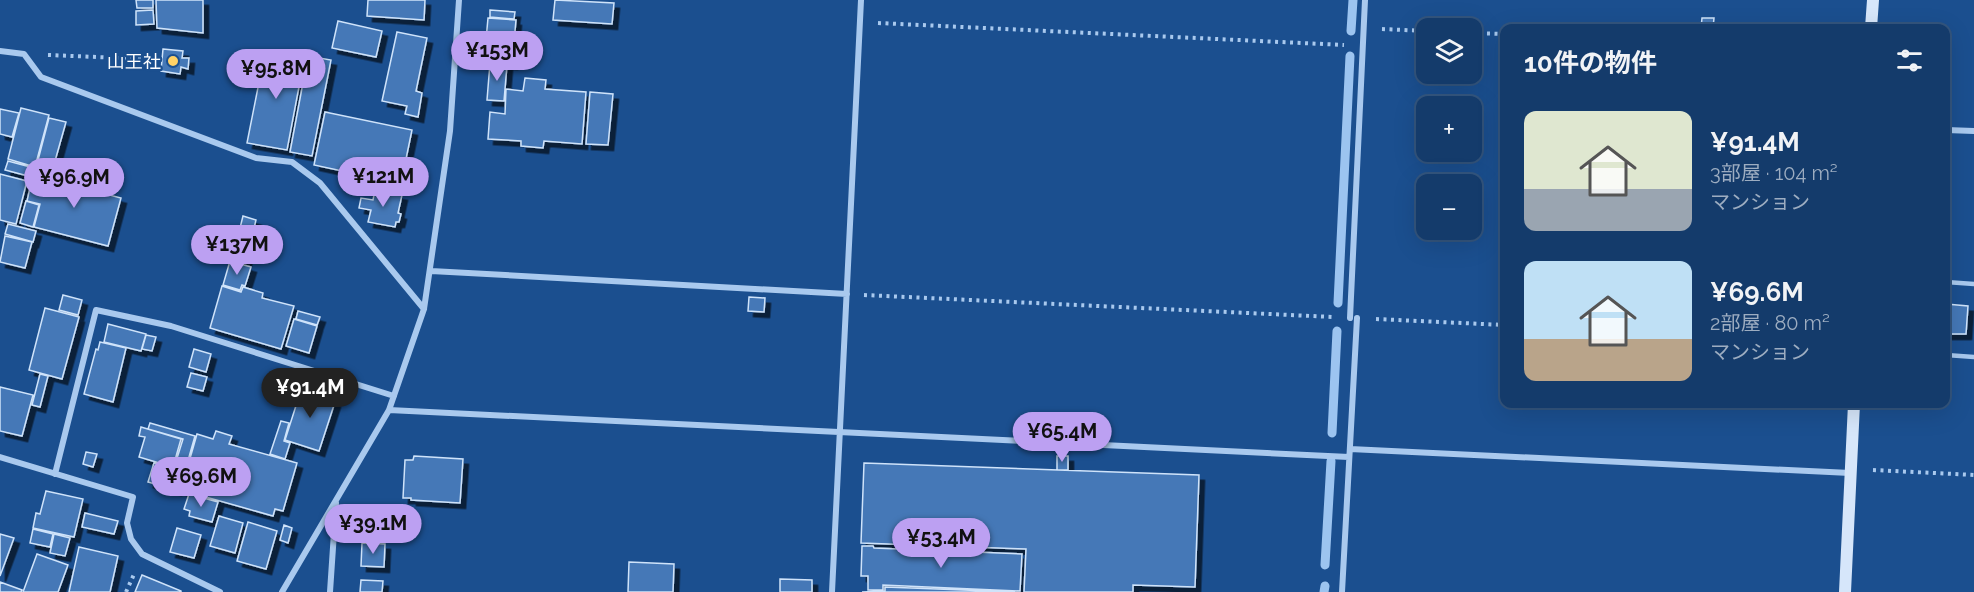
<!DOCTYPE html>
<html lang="ja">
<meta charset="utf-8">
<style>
:root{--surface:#143b6b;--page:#214673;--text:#f1f3f6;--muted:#9dadc1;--line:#33557e;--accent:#bca0f2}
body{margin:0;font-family:Raleway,"Noto Sans JP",sans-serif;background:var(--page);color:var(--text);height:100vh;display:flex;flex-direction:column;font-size:22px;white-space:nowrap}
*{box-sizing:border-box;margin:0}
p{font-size:20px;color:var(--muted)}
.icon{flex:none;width:33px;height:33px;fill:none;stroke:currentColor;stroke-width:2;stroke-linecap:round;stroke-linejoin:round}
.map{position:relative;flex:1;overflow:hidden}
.drawer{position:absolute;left:1500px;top:24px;width:450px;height:384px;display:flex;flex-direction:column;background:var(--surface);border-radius:12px;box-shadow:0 6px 24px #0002,0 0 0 2px var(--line)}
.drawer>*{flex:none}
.controls{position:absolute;left:1416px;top:18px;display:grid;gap:12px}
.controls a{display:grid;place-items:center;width:66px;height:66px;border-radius:12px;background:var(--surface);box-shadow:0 6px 24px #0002,0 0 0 2px var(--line);font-size:30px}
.price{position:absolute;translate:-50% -51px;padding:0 14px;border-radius:21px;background:var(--accent);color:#111;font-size:20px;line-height:39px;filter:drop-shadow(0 2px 3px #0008)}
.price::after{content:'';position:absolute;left:50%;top:36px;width:18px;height:14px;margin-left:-9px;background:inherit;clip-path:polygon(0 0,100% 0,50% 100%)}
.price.on{background:#222;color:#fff}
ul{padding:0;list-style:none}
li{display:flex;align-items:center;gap:18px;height:150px;padding:0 24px}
li span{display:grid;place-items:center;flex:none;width:168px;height:120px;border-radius:12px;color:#555}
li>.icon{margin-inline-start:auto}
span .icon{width:72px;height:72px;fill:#fffc;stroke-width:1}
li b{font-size:26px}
h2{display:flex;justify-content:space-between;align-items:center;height:72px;padding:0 24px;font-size:26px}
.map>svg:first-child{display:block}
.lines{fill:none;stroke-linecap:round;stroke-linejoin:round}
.stream{stroke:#9cc4f0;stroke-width:9}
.building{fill:#4478b7;stroke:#cfe3fa;stroke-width:1.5;filter:url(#shadow)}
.path{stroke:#a9c9ee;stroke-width:4;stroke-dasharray:3 4.5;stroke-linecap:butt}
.lane{stroke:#a9c9ee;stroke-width:4.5}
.street{stroke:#a9c9ee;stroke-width:6}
.secondary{stroke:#d6e6fa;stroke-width:12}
.poi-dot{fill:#ffd166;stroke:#1b4f8f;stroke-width:2}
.labels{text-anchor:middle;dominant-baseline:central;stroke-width:4.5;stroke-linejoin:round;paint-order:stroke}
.poi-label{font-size:18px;fill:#fff;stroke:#1b4f8f;text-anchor:end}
</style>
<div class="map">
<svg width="1974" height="592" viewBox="0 0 1974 592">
<defs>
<filter id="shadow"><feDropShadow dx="5.5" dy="5.5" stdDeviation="0" flood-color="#0009"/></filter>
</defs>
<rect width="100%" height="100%" fill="#1b4f8f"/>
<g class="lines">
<path class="stream" d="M1351 31 1353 0
M1338 303 1350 56
M1332 433 1337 331
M1325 565 1331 461
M1324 592 1325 586"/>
</g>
<path class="building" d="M136 0H153V8H137Z
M156 0H203V33L157 28Z
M368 0H425L424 20 367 16Z
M555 0 614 3 612 24 553 20Z
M153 10 154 24 136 25V11Z
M490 10 515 12 514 19 490 17Z
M488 18 516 20 512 64 484 62Z
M1702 18H1714L1713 28H1701Z
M338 21 382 31 376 57 332 48Z
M397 32 427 38 416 91 422 93 418 117 405 114 407 106 382 101Z
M163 49 183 51 182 58H189L188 69 181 67 180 74 161 71Z
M265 52 285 56 286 52 305 55 287 150 247 143Z
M308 56 331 60 312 156 290 152Z
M490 63 507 65 504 101 487 100Z
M525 78 546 80 545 89 586 92 582 144 544 141 543 148 521 146V141L488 139 490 112 505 114 506 89 523 91Z
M590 92 613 94 608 145 586 144Z
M21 108 49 115 35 167 8 159Z
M0 109 19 113 12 137 0 134Z
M325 112 412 130 401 183 392 182 391 186 379 184 380 179 314 165Z
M49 118 66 122 53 168 37 164Z
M8 161 34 168 32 177 5 170Z
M0 174 27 181 16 224 0 220Z
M58 174 77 179 75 186 121 198 108 246 34 227 40 204 27 201 33 175 56 181Z
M375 190 402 195 398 213 401 214 399 222H396L395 227 368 222 371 210 359 208 361 198 373 200Z
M26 201 39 205 33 227 20 223Z
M243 216 256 220 253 232 240 228Z
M8 224 36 231 33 242 5 234Z
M238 232 253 236 245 263 230 259Z
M5 236 32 242 25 268 0 262Z
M230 261 251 267 245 286 242 285 240 290 223 285Z
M222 286 241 292 243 287 263 293 262 298 294 306 281 349 210 328Z
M63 295 82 300 78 315 59 310Z
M749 297 765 298 764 312 748 311Z
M1946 304 1968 306 1966 334H1946Z
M45 308 79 317 62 379 29 370Z
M298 311 320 317 317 325 296 319Z
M294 319 317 326 309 353 286 346Z
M108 324 146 334 141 351 104 342Z
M146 335 156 337 152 351 142 349Z
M100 342 126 348 113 402 84 394 96 349 98 350Z
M194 349 211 354 206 372 189 367Z
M191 373 207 377 203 391 187 387Z
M40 374 48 376 40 407 32 405Z
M0 387 33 395 22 436 0 431Z
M302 387 331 396 329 400 335 402 319 451 285 440Z
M281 421 289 423 284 441 290 443 285 459 270 454Z
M150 423 195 436 185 471 174 468 183 439 148 429Z
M141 427 181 439 173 467 139 457 145 437 139 436Z
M216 431 232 436 229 444 297 463 283 511 275 509 273 516 181 490 197 434 213 439Z
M86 452 97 454 93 467 83 464Z
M414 456 463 459 460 503 411 500V498H403L405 460H413Z
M1057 456H1068V470H1057Z
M154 463 182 471 176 490 148 482Z
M864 463 1199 475 1195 587 1133 585V592H1024L1026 549 861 543Z
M46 491 83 499 74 537 33 528 36 513 40 514Z
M189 494 218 502 212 522 189 516 190 511 184 509Z
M85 513 118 521 114 534 82 527Z
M219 516 243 523 235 553 210 546Z
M248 522 277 531 266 569 237 561Z
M284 525 292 528 288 543 280 540Z
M177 528 201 535 194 558 170 552Z
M33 529 53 534 50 547 30 543Z
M0 534 14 538 0 576Z
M54 534 70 538 65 556 50 553Z
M362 543 385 544 384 567 361 566Z
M862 546H873L874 548 1022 554 1020 591 883 585V590H868V576H861Z
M79 547 118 556 110 592H69Z
M37 554 68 565 58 592H23Z
M629 562 674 564 673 592H628Z
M142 575 181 591V592H135Z
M780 579 812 580V592H780Z
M361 580 383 581 382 592H360Z
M0 582 22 590 21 592H0Z
M885 587 1015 592H862L885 591Z"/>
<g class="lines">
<path class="path" d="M878 23 1344 45
M1382 29 1426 31
M1472 33 1504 34
M48 55 146 59
M864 295 1333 317
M1376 319 1504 325
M1873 470 1974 475
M126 592 135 572"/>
<path class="lane" d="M1946 282 1974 284
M1946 355 1974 357"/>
<path class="street" d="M0 51 24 54 41 77 256 158 292 162 320 183 424 309
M1946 130 1974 131
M431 271 847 294
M1350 318 1365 0
M389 410 1349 457
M1350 449 1850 473
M0 457 133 497 127 523 131 539 142 554 220 592
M55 474 96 310 171 326 394 396
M282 592 389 410 424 309 450 131 459 0
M330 592 336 503
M832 592 861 0
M1342 592 1357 318"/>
<path class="secondary" d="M1871 28 1873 0
M1845 592 1854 404"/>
</g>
<circle class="poi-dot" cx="173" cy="61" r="6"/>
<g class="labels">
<g class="poi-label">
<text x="161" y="61">山王社</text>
</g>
</g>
</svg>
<div class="controls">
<a><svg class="icon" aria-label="layers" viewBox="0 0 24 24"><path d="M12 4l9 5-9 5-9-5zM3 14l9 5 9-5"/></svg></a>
<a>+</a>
<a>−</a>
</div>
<b class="price" style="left:497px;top:82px">¥153M</b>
<b class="price" style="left:276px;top:100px">¥95.8M</b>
<b class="price" style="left:383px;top:208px">¥121M</b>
<b class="price" style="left:74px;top:209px">¥96.9M</b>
<b class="price" style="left:237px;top:276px">¥137M</b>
<b class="price on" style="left:310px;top:419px">¥91.4M</b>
<b class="price" style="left:1062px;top:463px">¥65.4M</b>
<b class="price" style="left:201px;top:508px">¥69.6M</b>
<b class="price" style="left:373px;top:555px">¥39.1M</b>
<b class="price" style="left:941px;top:569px">¥53.4M</b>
<section class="drawer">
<h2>10件の物件<svg class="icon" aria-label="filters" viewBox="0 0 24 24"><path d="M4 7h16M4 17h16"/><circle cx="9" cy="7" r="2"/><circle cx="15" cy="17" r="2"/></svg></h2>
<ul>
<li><span style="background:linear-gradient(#dfe7d0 65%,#9aa5b1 0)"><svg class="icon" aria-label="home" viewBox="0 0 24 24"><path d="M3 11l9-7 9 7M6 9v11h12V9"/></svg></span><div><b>¥91.4M</b><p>3部屋 · 104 m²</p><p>マンション</p></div></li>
<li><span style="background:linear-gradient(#bfe0f5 65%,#b9a48a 0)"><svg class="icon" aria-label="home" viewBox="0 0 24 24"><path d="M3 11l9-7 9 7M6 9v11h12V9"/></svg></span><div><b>¥69.6M</b><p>2部屋 · 80 m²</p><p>マンション</p></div></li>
</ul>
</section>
</div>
